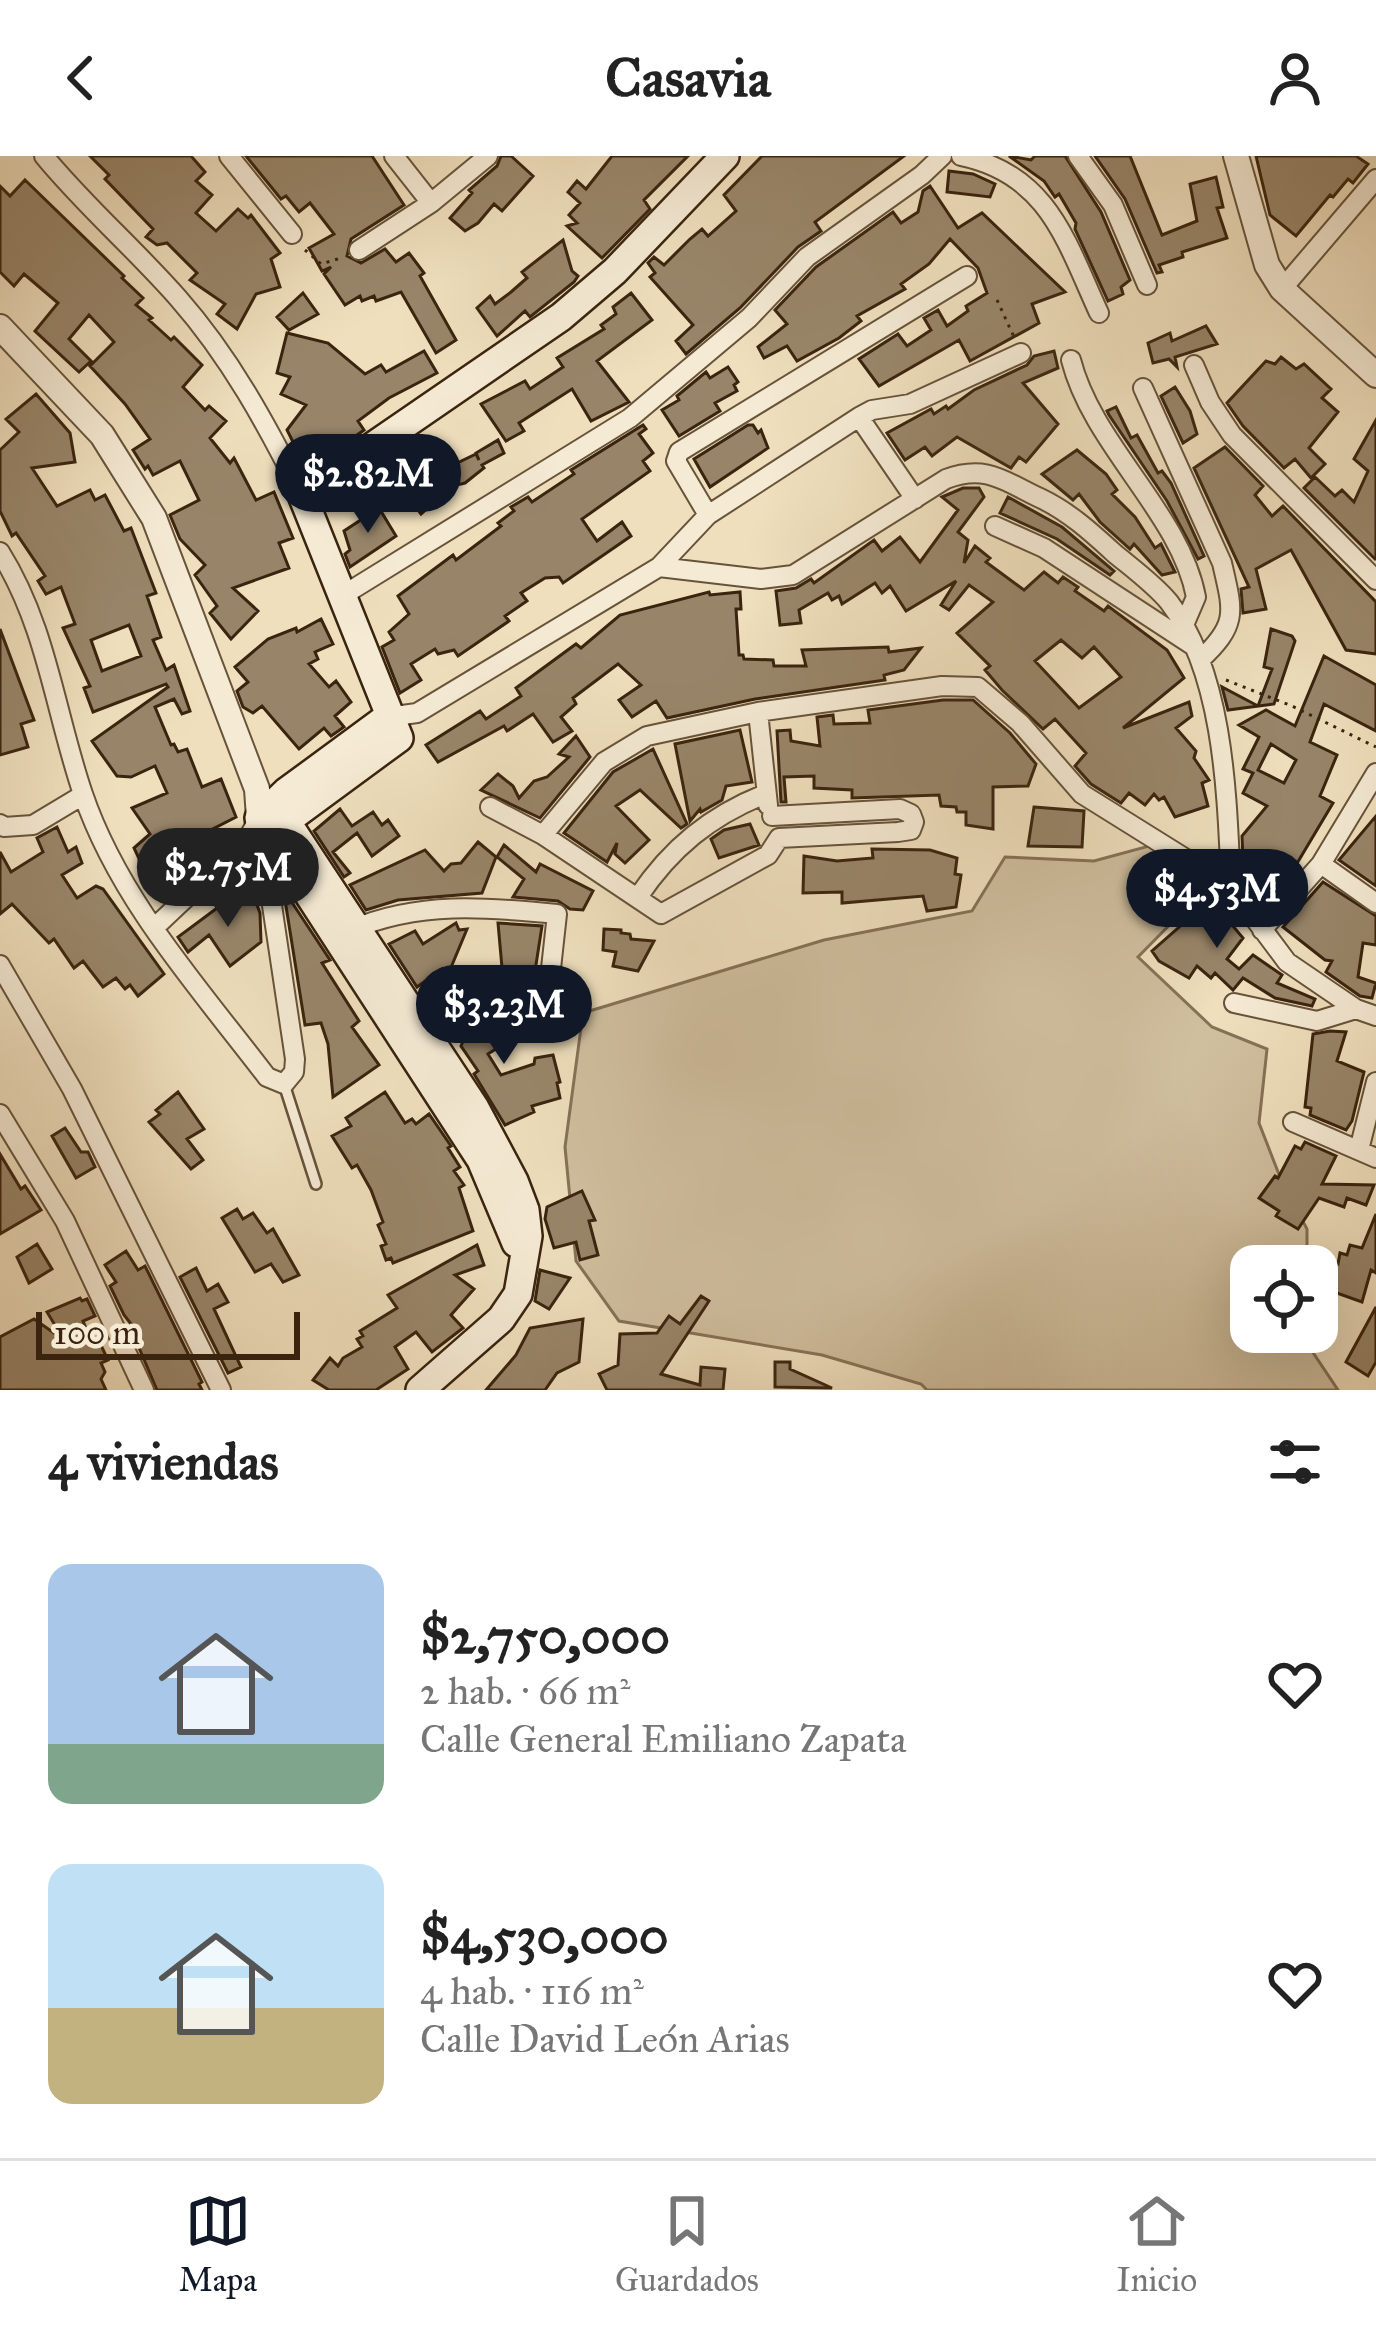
<!DOCTYPE html>
<html lang="es">
<meta charset="utf-8">
<style>
:root{--surface:#fff;--page:#f6f6f6;--text:#222;--muted:#767676;--line:#e0e0e0;--accent:#111827}
body{margin:0;font-family:"IM FELL Great Primer",serif;background:var(--page);color:var(--text);height:100vh;display:flex;flex-direction:column;font-size:45px;white-space:nowrap}
*{box-sizing:border-box;margin:0}
p{font-size:39px;color:var(--muted)}
.icon{flex:none;width:66px;height:66px;fill:none;stroke:currentColor;stroke-width:2;stroke-linecap:round;stroke-linejoin:round}
.map{position:relative;height:1234px;overflow:hidden}
.side{display:flex;flex-direction:column;background:var(--surface);flex:1}
.side>*{flex:none}
.tools{position:absolute;left:1230px;top:1089px;display:grid;gap:24px}
.tools a{display:grid;place-items:center;width:108px;height:108px;border-radius:24px;background:var(--surface);box-shadow:0 12px 48px #0002;font-size:60px}
.scale{position:absolute;left:36px;bottom:30px;width:264px;box-sizing:border-box;padding-left:12px;border:6px solid #3a240f;border-top:0;font-size:33px;line-height:42px;white-space:nowrap;color:#3a240f;-webkit-text-stroke:9px #f5ead4;paint-order:stroke}
.price{position:absolute;translate:-50% -102px;padding:0 27px;border-radius:42px;background:var(--accent);color:#fff;font-size:39px;line-height:78px;filter:drop-shadow(0 3px 6px #0008)}
.price::after{content:'';position:absolute;left:50%;top:72px;width:36px;height:27px;margin-left:-18px;background:inherit;clip-path:polygon(0 0,100% 0,50% 100%)}
.price.active{background:#222;color:#fff}
ul{padding:0;list-style:none}
li{display:flex;align-items:center;gap:36px;height:300px;padding:0 48px}
li span{display:grid;place-items:center;flex:none;width:336px;height:240px;border-radius:24px;color:#555}
li>.icon{margin-inline-start:auto}
span .icon{width:144px;height:144px;fill:#fffc;stroke-width:1}
li b{font-size:51px}
h2{display:flex;justify-content:space-between;align-items:center;height:144px;padding:0 48px;font-size:51px}
header{display:flex;justify-content:space-between;align-items:center;height:156px;padding:0 48px;background:var(--surface);font-size:54px;font-weight:800}
.dock{display:flex;justify-content:space-around;align-items:center;height:168px;border-top:3px solid var(--line);background:var(--surface);font-size:33px;color:var(--muted)}
.dock a{display:grid;justify-items:center;gap:6px}
.dock .active{color:var(--accent)}
.map>svg:first-child{display:block}
.green{fill:#d0bf9f;stroke:#857257;stroke-width:3}
.building{fill:#988569;stroke:#3a240f;stroke-width:3;fill-rule:evenodd}
.lines{fill:none;stroke-linecap:round;stroke-linejoin:round}
.service-casing{stroke:#67533a;stroke-width:14}
.minor-casing{stroke:#67533a;stroke-width:22}
.tertiary-casing{stroke:#67533a;stroke-width:28}
.secondary-casing{stroke:#3a240f;stroke-width:32}
.path{stroke:#3a240f;stroke-width:3;stroke-dasharray:3 6;stroke-linecap:butt}
.service{stroke:#f5ead4;stroke-width:9}
.minor{stroke:#f5ead4;stroke-width:18}
.tertiary{stroke:#f5ead4;stroke-width:24}
.secondary{stroke:#f5ead4;stroke-width:27}
</style>
<header><svg class="icon" aria-label="back" viewBox="0 0 24 24"><path d="M15 5l-7 7 7 7"/></svg>Casavia<svg class="icon" aria-label="person" viewBox="0 0 24 24"><circle cx="12" cy="8" r="4"/><path d="M4 21q1-7 8-7t8 7"/></svg></header>
<div class="map">
<svg width="1376" height="1234" viewBox="0 0 1376 1234">
<rect width="100%" height="100%" fill="#efdfbd"/>
<filter id="stains"><feTurbulence type="fractalNoise" baseFrequency=".00167" numOctaves="4"/><feColorMatrix values="0 0 0 0 .2 0 0 0 0 .09 0 0 0 0 .02 0 0 0 .5 -.17"/></filter>
<radialGradient id="worn" r=".72"><stop offset=".6" stop-color="#630" stop-opacity="0"/><stop offset="1" stop-color="#630" stop-opacity=".3"/></radialGradient>
<path class="green" d="M1160 687 1195 709 1196 742 1138 801 1212 871 1267 893 1259 967 1280 1021 1307 1073V1110H1251V1176H1306V1186L1338 1234H927L921 1228 822 1199 619 1165 576 1105 565 991 583 857 824 784 972 755 1005 701 1094 705Z"/>
<path class="building" d="M90 0H191L205 16 196 25 212 39 196 57 216 75 238 53 248 62 251 59 280 97 271 103 280 131 256 138 237 173 217 158 225 148 190 124 197 117 167 87 157 89 146 81 153 73 105 23 109 19Z
M246 0H372L404 49 351 83 347 100 361 107 385 93 396 106 409 97 424 117 420 120 456 184 436 197 401 136 376 145 374 140 362 145 360 140 345 149 324 118 331 111 322 115 309 92 334 78 310 47 299 56 286 40 281 43Z
M501 0H511L533 20 502 55 494 48 478 67 465 75 450 62 472 37 469 34 497 10Z
M612 0H688L644 44 650 53 602 102 567 70 577 67 569 59 580 47 568 36 577 25 586 33Z
M762 0H904L815 66 821 75 798 91 740 152 686 198 676 185 693 169 650 121 655 117 648 107 654 101 664 109 690 83 702 73 708 80 736 55 724 39Z
M1009 0 1031 4 1035 0H1065L1101 56 1130 124 1121 131 1123 138 1108 145 1075 73 1076 67 1059 38 1055 41 1044 25Z
M1095 0H1130L1162 79 1197 65 1190 28 1216 21 1223 51 1217 52 1227 82 1182 96 1183 101 1159 109 1162 116 1157 117 1125 43Z
M1256 0H1356L1368 8 1353 27 1348 23 1333 41 1330 39 1296 80 1270 59Z
M949 15 973 18 995 28 990 41 947 36Z
M25 24 124 120 122 122 143 142 136 149 152 162 149 164 171 184 174 181 202 209 183 231 205 254 209 250 226 265 210 282 230 307 234 302 256 344 274 336 293 382 279 387 289 412 233 432 258 455 231 483 210 457 217 450 195 419 205 409 180 383 170 359 199 344 180 305 153 319 148 310 145 313 133 294 150 283 125 248 90 210 114 186 89 159 69 183 91 205 79 216 35 175 58 147 24 118 14 130 0 116V30L10 40Z
M930 30 958 72 982 57 1065 136 1032 148 1039 167 970 205 959 184 879 230 859 203 898 178 907 190 931 174 924 162 938 154 947 170 968 155 966 150 987 137 978 112 950 83 929 108 901 128 905 133 857 160 861 165 839 182 797 205 787 190 764 202 758 191 787 168 775 154 816 111 893 56 901 67 918 56 923 35Z
M563 84 572 115 578 120 574 126 530 161 525 155 497 180 477 152 490 140 495 148 511 136 527 122 522 116Z
M303 137 318 158 289 174 277 161Z
M631 137 652 164 597 205 629 246 591 265 572 233 519 267 524 275 506 285 481 248 525 225 530 233 563 211 557 202 604 173 601 169 616 158 613 151Z
M1206 170 1217 188 1175 201 1177 211 1169 203 1153 207 1148 187 1170 177 1172 185Z
M287 177 328 187 365 218 381 209 386 216 424 195 437 217 389 242 358 265 364 274 327 300 295 290 287 274 306 249 281 238 290 221 277 217Z
M1054 195 1058 212 1023 227 1058 268 1026 306 1019 301 1011 312 957 281 932 300 925 291 905 304 887 277 931 253 934 258 946 250 948 253 974 234 1027 209 1034 200Z
M1281 201 1296 213 1304 208 1331 233 1322 242 1338 256 1309 292 1325 308 1311 322 1295 303 1284 312 1243 270 1227 247 1266 205 1275 208Z
M728 211 738 226 734 229 737 235 715 247 720 255 679 280 662 254 679 244 677 240 706 216 710 222Z
M1175 231 1190 255 1197 278 1183 287 1161 240Z
M36 238 70 277 75 306 32 312 57 350 90 334 95 344 105 339 124 375 131 372 156 437 147 440 161 481 153 484 166 514 174 509 190 555 182 558 174 543 155 551 171 589 174 588 178 596 187 593 202 631 221 623 236 661 207 676 212 689 196 703 190 690 161 718 166 728 155 737 134 692 150 678 132 652 167 637 155 610 131 621 117 620 92 585 168 531 166 528 93 556 84 532 90 530 63 472 75 468 61 431 46 438 38 425 45 420 16 377 12 380 0 355V294L19 276 6 263ZM129 469 141 500 102 515 91 484Z
M1116 251 1131 282 1137 279 1158 317 1162 315 1171 327 1204 400 1198 403 1167 345 1109 259 1107 255Z
M1376 264V402L1375 403 1304 332 1315 321 1335 340 1342 334 1354 346 1368 315 1354 303Z
M643 269 646 273 639 278 653 297 643 305 650 315 582 363 597 385 622 366 631 380 563 427 559 421 545 422 521 437 527 445 505 460 509 465 458 500 454 494 438 498 435 493 411 508 421 524 400 537 382 491 394 484 389 476 409 458 398 440 453 399 456 404 501 370 498 367 514 355 511 351 528 341 532 346 574 318 571 314Z
M748 269H753L758 277 761 274 768 292 710 331 694 303Z
M498 284 504 297 482 309 484 312 465 327 452 330 421 358 407 339 383 354 372 337 382 330 377 321 392 312 394 316 417 304 428 321 476 298 479 304 476 297Z
M1225 291 1263 330 1255 339 1272 360 1283 350 1376 446V498L1346 494 1291 394 1256 413 1266 453 1243 457 1241 433 1249 431 1194 312Z
M1077 294 1106 318 1117 334 1112 338 1135 361 1155 392 1161 388 1175 416 1162 419 1134 388 1130 393 1100 366 1079 338 1073 344 1042 318Z
M963 332H979L984 341 958 376 968 384 964 407 975 390 990 402 986 406 1024 434 1044 416 1058 427 1063 421 1078 431 1075 435 1104 455 1108 450 1167 494 1184 522 1123 572 1189 546 1192 560 1176 572 1196 595 1194 602 1209 624 1202 627 1208 650 1175 661 1164 641 1159 644 1154 638 1145 649 1129 637 1121 647 1091 628 1075 610 1086 597 1055 563 1043 573 1002 534 985 514 990 510 957 477 993 446 969 429 949 454 941 449 956 425 906 455 890 430 882 437 875 427 842 448 839 440 832 444 828 437 799 454 801 467 780 469 776 435 796 432 811 423 814 427 874 384 882 395 900 381 920 406 958 354 942 341ZM1061 484 1082 502 1094 491 1121 521 1079 552 1035 505Z
M1008 341 1062 371 1114 415 1110 419 1057 383 1000 357Z
M379 352 396 380 350 411 345 398 350 394 344 375Z
M709 436 710 439 740 436 741 453H736L739 499H743L744 503 773 504 774 510H806L802 494 888 491 889 496 921 492 904 514 884 519 885 524 755 543 667 562 656 545 632 561 619 544 641 529 618 508 573 542 576 548 561 561 572 575 553 586 533 558 507 575 504 570 438 606 426 589 480 555 486 563 521 540 516 532 576 488 581 492 620 459Z
M321 463 333 488 315 496 318 503 309 508 329 531 336 525 351 546 335 560 344 571 331 580 324 572 299 593 262 550 253 557 243 551 237 535 248 526 235 511 268 483 296 472 297 476Z
M0 473 34 564 21 568 28 591 0 599Z
M1271 473 1292 480 1295 485 1274 548 1228 554 1222 531 1258 550 1272 513 1264 511Z
M1324 500 1376 529V575L1324 548 1310 586 1337 599 1320 640 1333 647 1290 719 1271 738 1257 743 1244 726 1242 680 1267 650 1243 637 1253 617 1243 613 1259 581 1239 569 1266 554 1295 570ZM1271 588 1296 604 1284 627 1258 614Z
M943 544H973L1010 577 1036 608 1028 630 993 631V673L966 669V656H957L956 651 941 650 939 639 852 642V634L814 632V620L784 621 786 646H781L777 575 790 574 791 585 820 590 817 561 833 559 834 568 870 567 868 554Z
M740 574 752 626 726 630 722 644 701 656 700 653 690 665 675 588Z
M576 580 590 601 540 662 481 634 498 618 513 630 519 642 534 625 547 621 569 601 559 598Z
M653 593 687 668 681 672 640 634 616 650 649 684 625 707 615 698 617 687 607 706 564 677 613 616Z
M1034 651 1084 655 1082 691 1028 690Z
M340 653 352 670 373 656 382 669 388 664 399 680 372 700 357 677 333 696 350 717 344 721 314 675Z
M1376 660V730L1339 704Z
M750 668 759 689 719 702 711 683 724 674Z
M57 671 68 696 76 691 82 707 62 719 77 742 96 730 103 733 164 818 138 840 130 829 125 833 116 822 103 831 83 805 74 812 54 783 49 787 12 748 0 758V696L11 716 43 696 37 682Z
M478 686 496 701 482 737 398 744 366 754 350 729 425 694 444 715 451 708 461 707Z
M504 689 536 716 540 708 593 735 583 754 570 753 558 745 513 741 524 723 497 701Z
M872 693 930 694 957 702 955 718 961 719 956 751 927 755 923 740 842 747V736L803 737 804 700 837 705 873 702Z
M1323 726 1376 760V789L1363 787 1358 821 1376 827 1372 842 1360 840 1326 816 1332 805 1325 804 1283 771Z
M1184 737 1191 747 1201 740 1208 748 1212 745 1243 782 1227 803 1239 813 1253 799 1282 819 1277 827 1315 843 1312 850 1275 842 1243 822 1233 834 1215 817 1211 822 1197 810 1189 822 1159 805 1152 795 1186 765 1172 746Z
M232 741 238 750 254 741 260 757 261 786 230 810 209 779 188 796 178 781Z
M289 742 330 804 322 807 359 865 352 871 379 909 333 941 328 888 321 867 305 869 285 744Z
M456 767 459 774 467 773 447 821 442 813 417 831 389 788 415 775 423 788Z
M498 767 542 770 533 828 527 827 526 836 504 834Z
M604 773 621 774V777L630 778 631 783 654 785 638 815 613 810 616 796 603 794Z
M475 840 485 851 490 883 516 880 488 898 501 919 534 908 535 902 553 899 560 926 557 927 560 942 532 950 534 956 505 969 474 918 478 915 461 890 464 883 447 861Z
M1330 875 1346 876 1337 905 1364 916 1352 965 1346 974 1310 959 1311 952 1305 951 1313 878Z
M178 936 204 973 187 983 203 1004 191 1013 149 966 160 958 156 954Z
M385 936 405 967 412 963 416 968 429 958 451 990 448 992 460 1011 454 1015 464 1029 459 1032 473 1075 393 1107 391 1102 386 1104 381 1090 386 1088 378 1069 383 1066 371 1034 357 1009 352 1012 332 980 351 970 346 962Z
M65 972 81 996H88L95 1011 76 1022 52 980Z
M1305 986 1336 1000 1322 1028 1374 1029 1366 1049 1347 1042 1344 1051 1319 1042 1298 1073 1276 1060 1279 1055 1259 1042 1275 1020 1278 1022 1295 990 1301 993Z
M0 998 21 1033 25 1030 41 1054 0 1078Z
M582 1035 595 1064 589 1065 598 1099 580 1104 576 1086 554 1092 545 1063 547 1051Z
M237 1053 243 1063 253 1057 267 1077 273 1073 299 1119 283 1126 271 1108 255 1116 222 1062Z
M1376 1058V1117L1371 1114 1362 1146 1317 1130V1105L1338 1108 1340 1097 1347 1099 1350 1089 1362 1092Z
M37 1088 52 1113 29 1127 17 1101Z
M477 1089 484 1109 455 1119 474 1133 451 1159 463 1172 432 1196 416 1176 395 1191 408 1213 376 1234H329L313 1224 330 1202 338 1210 343 1202 362 1191 357 1183 363 1180 360 1175 397 1152 388 1139Z
M126 1095 138 1114 145 1110 202 1226 199 1228 202 1234H157L134 1180 138 1177 124 1159 110 1130 116 1126 105 1109Z
M196 1112 207 1135 218 1128 228 1146 214 1153 241 1211 228 1217 180 1121Z
M540 1114 570 1122 549 1153 535 1145Z
M701 1140 709 1145 661 1218 700 1229 701 1211 725 1213 723 1234H607L599 1218 618 1209 620 1178 657 1177 669 1160 680 1168Z
M80 1142 82 1145 87 1143 95 1160 83 1165 93 1189 100 1187 108 1204 101 1207 105 1216 101 1223 106 1234H0V1181L34 1163 64 1184 47 1156Z
M1376 1151V1206L1368 1220 1346 1206Z
M583 1163 579 1206 557 1217 545 1234H486L516 1199 530 1172Z
M775 1206H790V1213L832 1232 775 1231Z"/>
<g class="lines">
<defs>
<path id="service" d="M284 928 316 1028"/>
<path id="minor" d="M44 0C86 51 135 93 178 142 230 201 267 269 302 339
M229 0 292 78
M394 0 431 47
M961 0C1048 18 1066 85 1099 157
M1078 0 1113 49 1147 129
M359 94 431 47 488 0
M1282 133 1376 23
M1071 204C1093 290 1180 357 1196 441L1184 469
M1194 209 1210 246 1232 279 1376 424
M1143 232 1222 407C1233 455 1239 468 1200 504
M859 261 915 343
M708 359 676 305 679 296 967 120
M995 370 1044 392 1192 489
M0 396C47 471 55 556 83 638 119 744 200 833 267 921L284 928 294 916 295 903 267 716 269 678
M659 411 761 423 793 419 946 323C986 308 1004 325 1040 342 1069 356 1090 375 1114 397 1132 412 1154 428 1169 446 1225 519 1227 643 1231 731
M345 438 630 262 749 162 807 101 922 19 942 0
M758 556 768 649
M388 561 417 557 659 411 708 359 859 261 872 254 910 248 1021 197
M490 651 543 679 661 758 768 699 779 682
M772 660 900 653 911 658 914 666 911 674 898 676 779 682
M0 668 4 671 33 669 83 639
M543 679 604 606 647 580 758 556 942 530 978 531 1020 567 1082 638 1231 731 1287 806 1356 853 1376 860
M1321 708 1376 747
M638 741C671 692 710 660 765 638
M154 772 247 684 259 662
M351 774C418 745 487 751 557 758L545 867
M1262 774 1321 708 1376 617
M0 809 72 933 221 1234
M1234 847 1317 865 1356 853
M0 958 65 1065 144 1234
M1293 966 1376 1002
M1359 994 1376 926"/>
<path id="tertiary" d="M1236 0 1267 109 1282 133 1376 219
M0 171 102 279 154 362 257 633 259 662"/>
<path id="secondary" d="M388 561 286 636 259 662 481 1004 516 1087
M420 1234 501 1163 518 1138 528 1080 525 1054 514 1025 475 952 286 665 399 582 302 339 561 161 615 115 725 0"/>
</defs>
<use href="#service" class="service-casing"/>
<use href="#minor" class="minor-casing"/>
<use href="#tertiary" class="tertiary-casing"/>
<use href="#secondary" class="secondary-casing"/>
<path class="path" d="M305 94 321 108 341 102
M997 144 1014 181
M1226 524 1292 550 1376 591"/>
<use href="#service" class="service"/>
<use href="#minor" class="minor"/>
<use href="#tertiary" class="tertiary"/>
<use href="#secondary" class="secondary"/>
</g>
<rect width="100%" height="100%" filter="url(#stains)"/>
<rect width="100%" height="100%" fill="url(#worn)"/>
</svg>
<div class="tools">
<a><svg class="icon" aria-label="locate" viewBox="0 0 24 24"><circle cx="12" cy="12" r="6"/><path d="M12 2v4M12 18v4M2 12h4M18 12h4"/></svg></a>
</div>
<div class="scale">100 m</div>
<b class="price" style="left:368px;top:380px">$2.82M</b>
<b class="price active" style="left:228px;top:774px">$2.75M</b>
<b class="price" style="left:1217px;top:795px">$4.53M</b>
<b class="price" style="left:504px;top:911px">$3.23M</b>
</div>
<section class="side">
<h2>4 viviendas<svg class="icon" aria-label="filters" viewBox="0 0 24 24"><path d="M4 7h16M4 17h16"/><circle cx="9" cy="7" r="2"/><circle cx="15" cy="17" r="2"/></svg></h2>
<ul>
<li><span style="background:linear-gradient(#a9c7e8 75%,#7fa58c 0)"><svg class="icon" aria-label="home" viewBox="0 0 24 24"><path d="M3 11l9-7 9 7M6 9v11h12V9"/></svg></span><div><b>$2,750,000</b><p>2 hab. · 66 m²</p><p>Calle General Emiliano Zapata</p></div><svg class="icon" aria-label="heart" viewBox="0 0 24 24"><path d="M12 20l-8-8c-3-5 5-10 8-4 3-6 11-1 8 4z"/></svg></li>
<li><span style="background:linear-gradient(#bfe0f5 60%,#c2b280 0)"><svg class="icon" aria-label="home" viewBox="0 0 24 24"><path d="M3 11l9-7 9 7M6 9v11h12V9"/></svg></span><div><b>$4,530,000</b><p>4 hab. · 116 m²</p><p>Calle David León Arias</p></div><svg class="icon" aria-label="heart" viewBox="0 0 24 24"><path d="M12 20l-8-8c-3-5 5-10 8-4 3-6 11-1 8 4z"/></svg></li>
</ul>
</section>
<nav class="dock">
<a class="active"><svg class="icon" aria-label="map" viewBox="0 0 24 24"><path d="M3 6l6-2 6 2 6-2v14l-6 2-6-2-6 2zM9 4v14M15 6v14"/></svg>Mapa</a>
<a><svg class="icon" aria-label="saved" viewBox="0 0 24 24"><path d="M7 4h10v16l-5-4-5 4z"/></svg>Guardados</a>
<a><svg class="icon" aria-label="home" viewBox="0 0 24 24"><path d="M3 11l9-7 9 7M6 9v11h12V9"/></svg>Inicio</a>
</nav>
